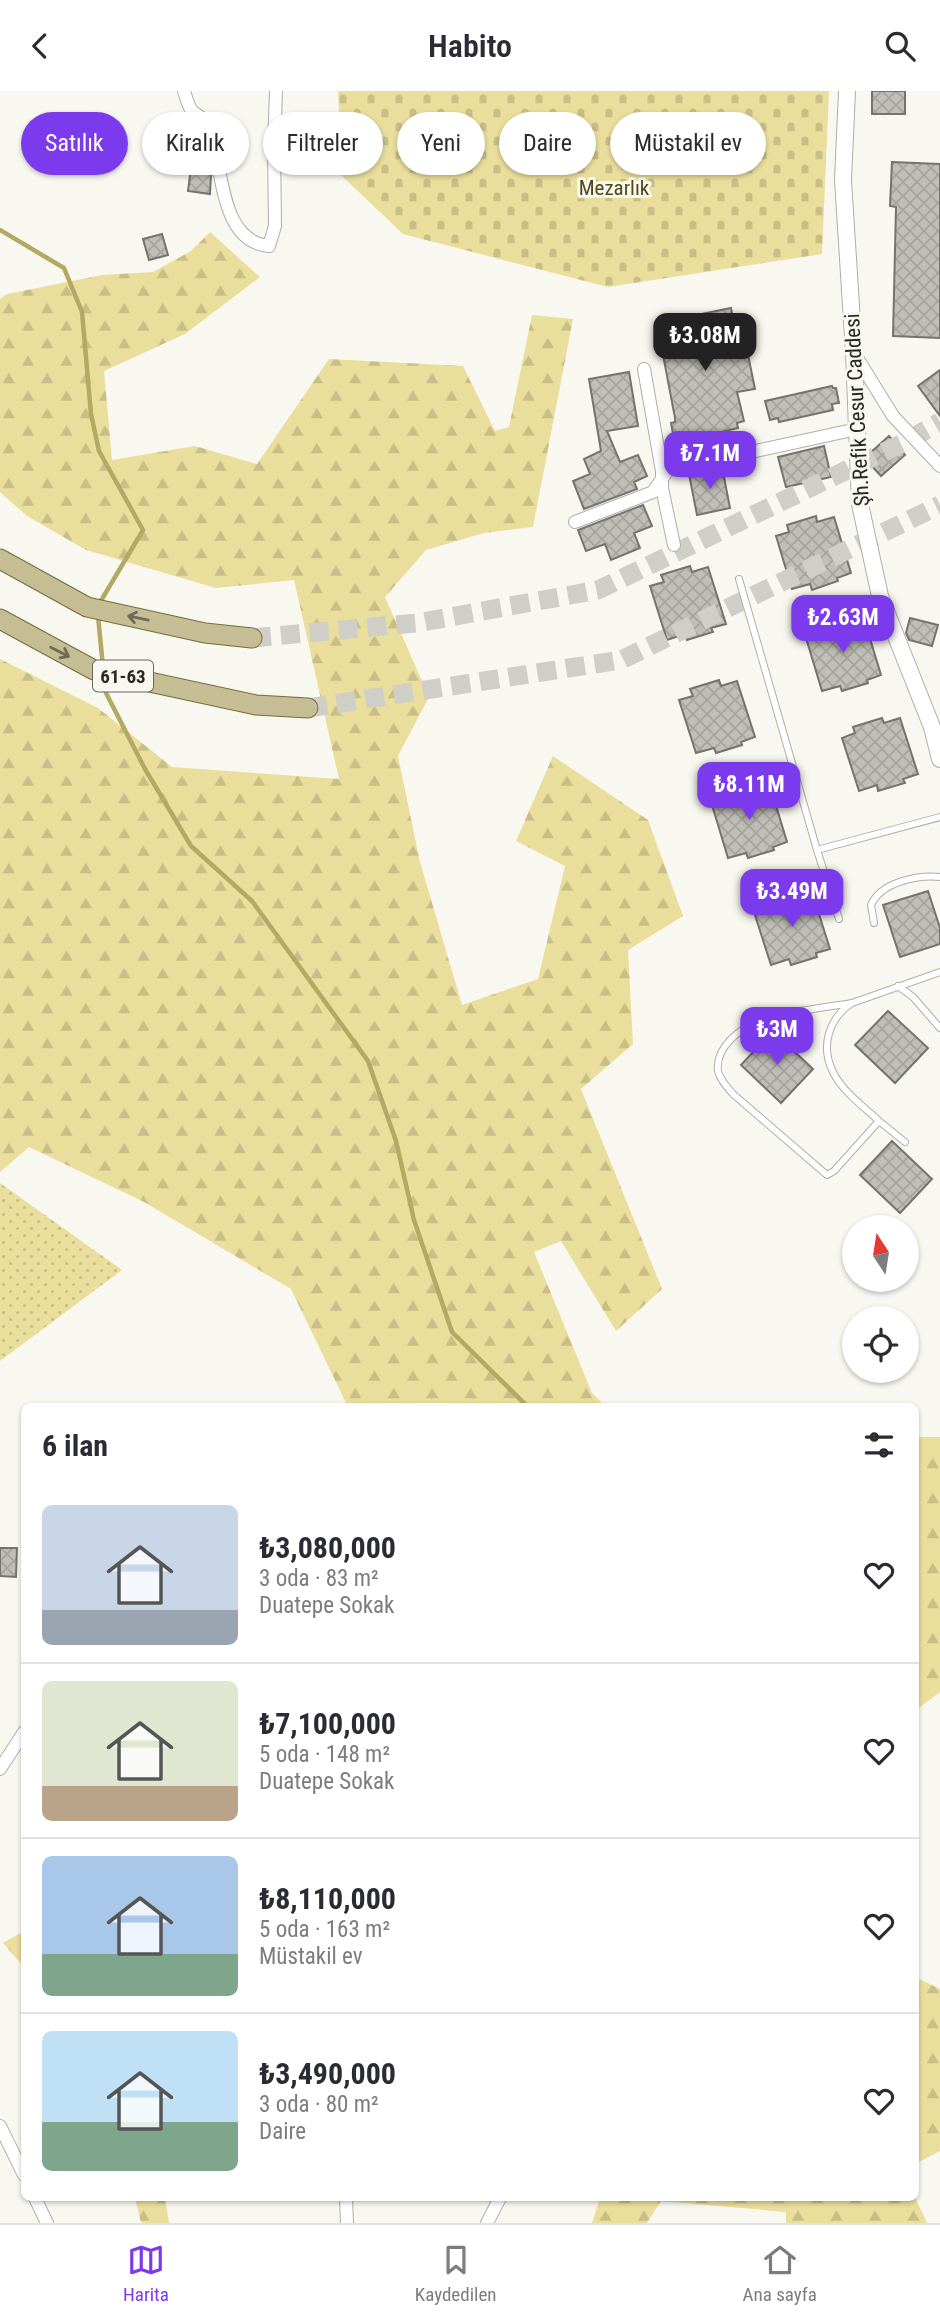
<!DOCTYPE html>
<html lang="tr">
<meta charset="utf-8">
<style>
:root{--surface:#fff;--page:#f2f2f3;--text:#2b2b33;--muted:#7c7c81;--line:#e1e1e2;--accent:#7c3aed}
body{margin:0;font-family:"Roboto Condensed",sans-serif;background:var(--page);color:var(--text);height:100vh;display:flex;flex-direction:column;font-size:26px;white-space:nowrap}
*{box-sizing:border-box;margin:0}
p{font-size:23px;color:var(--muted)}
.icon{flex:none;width:38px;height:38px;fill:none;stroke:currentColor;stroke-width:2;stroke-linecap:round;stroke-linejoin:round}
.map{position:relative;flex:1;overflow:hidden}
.side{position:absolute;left:21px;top:1312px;width:898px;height:798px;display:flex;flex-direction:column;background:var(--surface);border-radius:10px;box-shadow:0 2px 5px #0004}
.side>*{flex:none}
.top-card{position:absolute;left:21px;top:21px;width:900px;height:63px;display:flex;gap:14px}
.needle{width:46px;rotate:348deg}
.tools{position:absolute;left:842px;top:1124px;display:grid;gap:14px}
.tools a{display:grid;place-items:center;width:77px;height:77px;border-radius:50%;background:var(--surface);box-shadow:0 2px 5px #0004;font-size:35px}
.price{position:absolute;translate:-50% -60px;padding:0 16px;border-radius:14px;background:var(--accent);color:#fff;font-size:23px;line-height:46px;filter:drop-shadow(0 2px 4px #0008)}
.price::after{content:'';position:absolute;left:50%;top:42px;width:21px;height:16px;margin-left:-10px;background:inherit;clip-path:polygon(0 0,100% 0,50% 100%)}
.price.on{background:#222;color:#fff}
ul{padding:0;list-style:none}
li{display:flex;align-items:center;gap:21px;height:175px;padding:0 21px}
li+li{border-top:2px solid var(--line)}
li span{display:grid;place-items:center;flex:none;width:196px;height:140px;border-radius:10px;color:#555}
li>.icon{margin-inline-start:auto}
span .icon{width:84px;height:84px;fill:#fffc;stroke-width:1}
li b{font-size:30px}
h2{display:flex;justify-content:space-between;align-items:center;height:84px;padding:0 21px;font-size:30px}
.tag{padding:0 24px;border-radius:32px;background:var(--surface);box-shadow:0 2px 5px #0004;font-size:24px;line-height:63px}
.tag.on{background:var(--accent);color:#fff}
header{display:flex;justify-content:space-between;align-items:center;height:91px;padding:0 21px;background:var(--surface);font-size:32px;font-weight:600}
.dock{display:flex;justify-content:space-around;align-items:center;height:98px;border-top:2px solid var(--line);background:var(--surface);font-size:19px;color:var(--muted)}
.dock a{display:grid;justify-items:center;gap:4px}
.dock .on{color:var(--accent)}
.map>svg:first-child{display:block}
.forest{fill:url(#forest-firs)}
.cemetery{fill:url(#cemetery-stones)}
.park{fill:url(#park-dots)}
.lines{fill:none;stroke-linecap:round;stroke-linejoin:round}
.stream{stroke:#b4a865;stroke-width:4.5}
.building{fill:url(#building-cross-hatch);stroke:#74736d;stroke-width:2}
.primary-tunnel{stroke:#cfcec7;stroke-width:19;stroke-dasharray:19 10;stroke-linecap:butt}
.service-casing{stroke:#afaea6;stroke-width:8}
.minor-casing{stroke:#afaea6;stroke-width:14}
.tertiary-casing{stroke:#afaea6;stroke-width:18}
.primary-casing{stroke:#756c3d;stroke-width:21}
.service{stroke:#fff;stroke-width:6}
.minor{stroke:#fff;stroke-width:12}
.tertiary{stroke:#fff;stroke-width:16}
.primary{stroke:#c5bd93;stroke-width:19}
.oneway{stroke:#6f6a56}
.labels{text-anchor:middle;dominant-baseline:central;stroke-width:6;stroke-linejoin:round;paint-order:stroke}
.shield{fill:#f9f8f0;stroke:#676661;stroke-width:2}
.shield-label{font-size:19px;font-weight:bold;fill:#282724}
.park-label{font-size:21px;fill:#514813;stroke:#f9f8f0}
.street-label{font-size:21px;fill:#282724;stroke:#f9f8f0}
</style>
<header><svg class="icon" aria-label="back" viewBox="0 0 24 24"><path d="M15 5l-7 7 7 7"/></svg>Habito<svg class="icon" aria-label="search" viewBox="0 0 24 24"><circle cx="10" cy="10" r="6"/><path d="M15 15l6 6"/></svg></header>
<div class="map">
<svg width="940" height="2132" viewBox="0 0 940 2132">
<defs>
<pattern id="forest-firs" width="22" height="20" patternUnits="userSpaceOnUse" patternTransform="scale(1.75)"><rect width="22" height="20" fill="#eade9c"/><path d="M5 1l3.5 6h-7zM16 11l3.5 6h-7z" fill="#c9be86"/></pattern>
<pattern id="cemetery-stones" width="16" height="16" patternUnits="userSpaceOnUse" patternTransform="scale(1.75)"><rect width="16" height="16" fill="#eade9c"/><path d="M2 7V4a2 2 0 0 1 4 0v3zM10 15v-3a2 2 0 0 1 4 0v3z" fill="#c9be86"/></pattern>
<pattern id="park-dots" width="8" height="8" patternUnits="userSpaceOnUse" patternTransform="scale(1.75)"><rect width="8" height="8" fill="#eade9c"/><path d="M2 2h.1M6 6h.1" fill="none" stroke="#c9be86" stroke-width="1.8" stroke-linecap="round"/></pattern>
<pattern id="building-cross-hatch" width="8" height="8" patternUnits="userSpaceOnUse" patternTransform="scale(1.75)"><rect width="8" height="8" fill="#c0bfb7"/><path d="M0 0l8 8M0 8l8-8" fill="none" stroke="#a5a49d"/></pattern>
</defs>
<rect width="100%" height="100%" fill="#f9f8f0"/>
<path class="forest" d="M210 141 260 186 185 243 104 280 112 369 195 355 257 373 329 268 463 275 495 340 509 336 532 224 573 228 533 436 484 442 426 459 385 506 429 606 398 665 420 771 462 914 538 888 565 775 516 750 553 665 648 729 683 825 628 859 633 953 581 998 662 1198 616 1240 561 1150 534 1161 592 1302 606 1316H348L291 1198 144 1111 29 1056 0 1081V568L98 617 172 676 339 688 294 489 216 497 86 459 27 425 0 401V208L7 203 102 184 153 181 191 160Z
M915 1346H940V1601L915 1620Z
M24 1840V1876L3 1852Z
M915 1886 940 1898V2060L915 2073Z
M915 2106 927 2132H786V2121L661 2110 647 2132H592L600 2107Z
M135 2107H165L169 2132H141Z"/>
<path class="cemetery" d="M338 0H829L822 163 608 196 403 143 342 85Z"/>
<path class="park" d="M0 1092 122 1179 0 1270Z"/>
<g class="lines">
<path class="stream" d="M0 139 64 177 82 221 91 323 99 360 143 439 99 513
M98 525 103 576
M105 588 106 602 145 678 191 755 252 810 368 970 396 1050 414 1129 452 1241 528 1316"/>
</g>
<path class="building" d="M872 0H905V23H872Z
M195 40 201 41 204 49 203 82 211 83 210 103 188 100 192 69H184V47H194Z
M892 71 940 73V247L893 245 896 116 890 115Z
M162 143 168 164 149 169 143 148Z
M731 217 739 256 746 254 755 298 737 301 744 330 737 332 738 337 684 350 683 346 674 348 671 332 675 331V327L657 232Z
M940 279V325L918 295Z
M629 281 638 335 607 340 620 371 638 364 647 385 634 391 637 398 584 418 573 390 590 383 584 368 601 360 589 288Z
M832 295 833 297H836L839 312 832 313 833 319 779 331 778 327 770 329 765 310Z
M889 345 905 364 881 385 869 372V363Z
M824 355 831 386 786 396 778 366Z
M722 376 730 417 697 424 689 383Z
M643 414 652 435 634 442 640 457 611 469 605 453 586 460 578 439Z
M816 425 817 431 834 426 851 482 837 487 838 490 812 499 810 493 792 498 776 445 789 441 787 434Z
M690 475 692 481 708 476 726 533 711 537 713 541 687 549 685 543 667 549 650 495 664 491 661 484Z
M845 527 847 533 864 528 881 584 867 589 868 592 842 600 840 595 822 600 806 547 819 543 817 536Z
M910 527 938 534 932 555 909 549 906 542Z
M719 589 721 595 737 590 755 646 741 651 742 654 716 662 714 657 696 662 679 609 693 605 690 598Z
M882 627 884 632 900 627 918 683 903 688 905 692 878 700 877 694 859 700 842 647 855 642 853 636Z
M751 694 753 700 770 695 787 751 773 756 774 759 748 767 746 762 728 767 712 714 725 710 723 703Z
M928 800 940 837V853L900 866 883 814Z
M794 801 796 807 812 801 830 858 816 862 817 866 791 874 789 868 771 874 754 821 768 817 766 810Z
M888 920 928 957 895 992 855 954Z
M773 940 813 978 781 1012 741 974Z
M892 1050 932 1088 900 1122 860 1084Z
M0 1457H17L16 1486 0 1485Z"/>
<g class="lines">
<path class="primary-tunnel" d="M252 547 417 532 598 499 905 351 940 331
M308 617 621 569 940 414"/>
<defs>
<path id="service" d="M739 488 817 759 839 828
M817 759 940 726
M874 832 871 814C881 791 917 784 940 786
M898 895 913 906 940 937
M852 912C822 917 790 920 761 930 741 936 715 956 718 980 720 989 727 996 733 1003L827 1084 834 1080 879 1030C864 1016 842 1000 833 981 820 955 829 927 852 912L940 881
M879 1030 905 1051"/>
<path id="minor" d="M184 0C186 6 188 15 192 20 197 25 205 27 208 34 224 71 217 150 269 155L275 135 274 55 276 0
M854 262 893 325 940 375
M644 278 662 380V397L674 454
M575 431 653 401 668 379 857 338
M0 1678 24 1641
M0 2035 24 2084
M35 2107 47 2132
M346 2107 347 2132
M487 2132 500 2107"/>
<path id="tertiary" d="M847 0 843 89 854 262 860 413 880 505 932 636 940 668"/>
<path id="primary" d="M0 468 87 516 205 542 252 547
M0 528 94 579 256 614 308 617"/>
</defs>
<use href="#service" class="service-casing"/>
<use href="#minor" class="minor-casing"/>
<use href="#tertiary" class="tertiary-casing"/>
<use href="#primary" class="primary-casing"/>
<use href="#service" class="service"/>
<use href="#minor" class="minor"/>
<use href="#tertiary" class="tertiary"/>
<use href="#primary" class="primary"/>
</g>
<defs><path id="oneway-shaft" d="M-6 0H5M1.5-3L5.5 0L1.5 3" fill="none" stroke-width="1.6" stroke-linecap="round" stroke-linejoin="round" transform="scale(1.75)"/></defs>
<g class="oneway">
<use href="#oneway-shaft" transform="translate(138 527) rotate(-168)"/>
<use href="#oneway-shaft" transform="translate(60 561) rotate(27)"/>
</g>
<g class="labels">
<rect class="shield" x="93" y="569.5" width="60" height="31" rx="5"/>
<g class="shield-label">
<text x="123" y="585">61-63</text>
</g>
<g class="park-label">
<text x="614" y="97">Mezarlık</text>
</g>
<g class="street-label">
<text transform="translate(857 319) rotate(-93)">Şh.Refik Cesur Caddesi</text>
</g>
</g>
</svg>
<div class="tools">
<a><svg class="needle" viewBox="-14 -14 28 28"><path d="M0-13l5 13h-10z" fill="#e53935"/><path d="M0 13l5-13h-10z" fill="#7c7c81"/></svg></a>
<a><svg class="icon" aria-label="locate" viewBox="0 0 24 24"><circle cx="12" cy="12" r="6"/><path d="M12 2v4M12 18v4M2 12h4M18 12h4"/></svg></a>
</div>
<b class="price on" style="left:705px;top:282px">₺3.08M</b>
<b class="price" style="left:710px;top:400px">₺7.1M</b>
<b class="price" style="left:843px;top:564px">₺2.63M</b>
<b class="price" style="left:749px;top:731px">₺8.11M</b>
<b class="price" style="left:792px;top:838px">₺3.49M</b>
<b class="price" style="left:777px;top:976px">₺3M</b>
<div class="top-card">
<a class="tag on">Satılık</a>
<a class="tag">Kiralık</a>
<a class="tag">Filtreler</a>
<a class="tag">Yeni</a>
<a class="tag">Daire</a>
<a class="tag">Müstakil ev</a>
</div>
<section class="side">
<h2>6 ilan<svg class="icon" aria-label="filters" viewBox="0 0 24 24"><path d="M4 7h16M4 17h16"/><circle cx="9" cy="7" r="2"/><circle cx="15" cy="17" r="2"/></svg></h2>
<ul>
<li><span style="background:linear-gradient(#c9d6e8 75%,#9aa5b1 0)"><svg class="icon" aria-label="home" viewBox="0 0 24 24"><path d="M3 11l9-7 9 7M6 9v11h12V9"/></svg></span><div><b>₺3,080,000</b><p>3 oda · 83 m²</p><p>Duatepe Sokak</p></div><svg class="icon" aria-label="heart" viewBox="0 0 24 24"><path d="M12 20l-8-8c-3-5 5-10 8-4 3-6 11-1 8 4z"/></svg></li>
<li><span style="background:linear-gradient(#dfe7d0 75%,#b9a48a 0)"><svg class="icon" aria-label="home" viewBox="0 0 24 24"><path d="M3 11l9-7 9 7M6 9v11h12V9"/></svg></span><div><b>₺7,100,000</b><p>5 oda · 148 m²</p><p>Duatepe Sokak</p></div><svg class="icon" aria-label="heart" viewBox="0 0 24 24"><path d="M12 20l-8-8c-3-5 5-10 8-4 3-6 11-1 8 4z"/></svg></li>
<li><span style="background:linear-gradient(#a9c7e8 70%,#7fa58c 0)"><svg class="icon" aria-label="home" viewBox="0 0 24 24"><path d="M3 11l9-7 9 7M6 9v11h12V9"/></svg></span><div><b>₺8,110,000</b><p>5 oda · 163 m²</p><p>Müstakil ev</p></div><svg class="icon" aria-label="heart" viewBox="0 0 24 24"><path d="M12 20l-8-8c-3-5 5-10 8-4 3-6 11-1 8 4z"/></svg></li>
<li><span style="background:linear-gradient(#bfe0f5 65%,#7fa58c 0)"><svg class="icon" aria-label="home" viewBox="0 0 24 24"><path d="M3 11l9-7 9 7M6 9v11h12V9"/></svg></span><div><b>₺3,490,000</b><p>3 oda · 80 m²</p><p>Daire</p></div><svg class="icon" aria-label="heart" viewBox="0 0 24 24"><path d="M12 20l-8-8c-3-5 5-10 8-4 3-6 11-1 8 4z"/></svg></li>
</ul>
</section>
</div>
<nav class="dock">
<a class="on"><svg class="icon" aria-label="map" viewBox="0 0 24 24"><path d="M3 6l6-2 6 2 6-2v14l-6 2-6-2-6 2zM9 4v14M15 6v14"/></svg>Harita</a>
<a><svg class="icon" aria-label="saved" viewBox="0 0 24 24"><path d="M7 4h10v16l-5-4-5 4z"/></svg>Kaydedilen</a>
<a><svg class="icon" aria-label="home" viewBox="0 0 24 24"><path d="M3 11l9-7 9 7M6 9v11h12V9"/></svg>Ana sayfa</a>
</nav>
